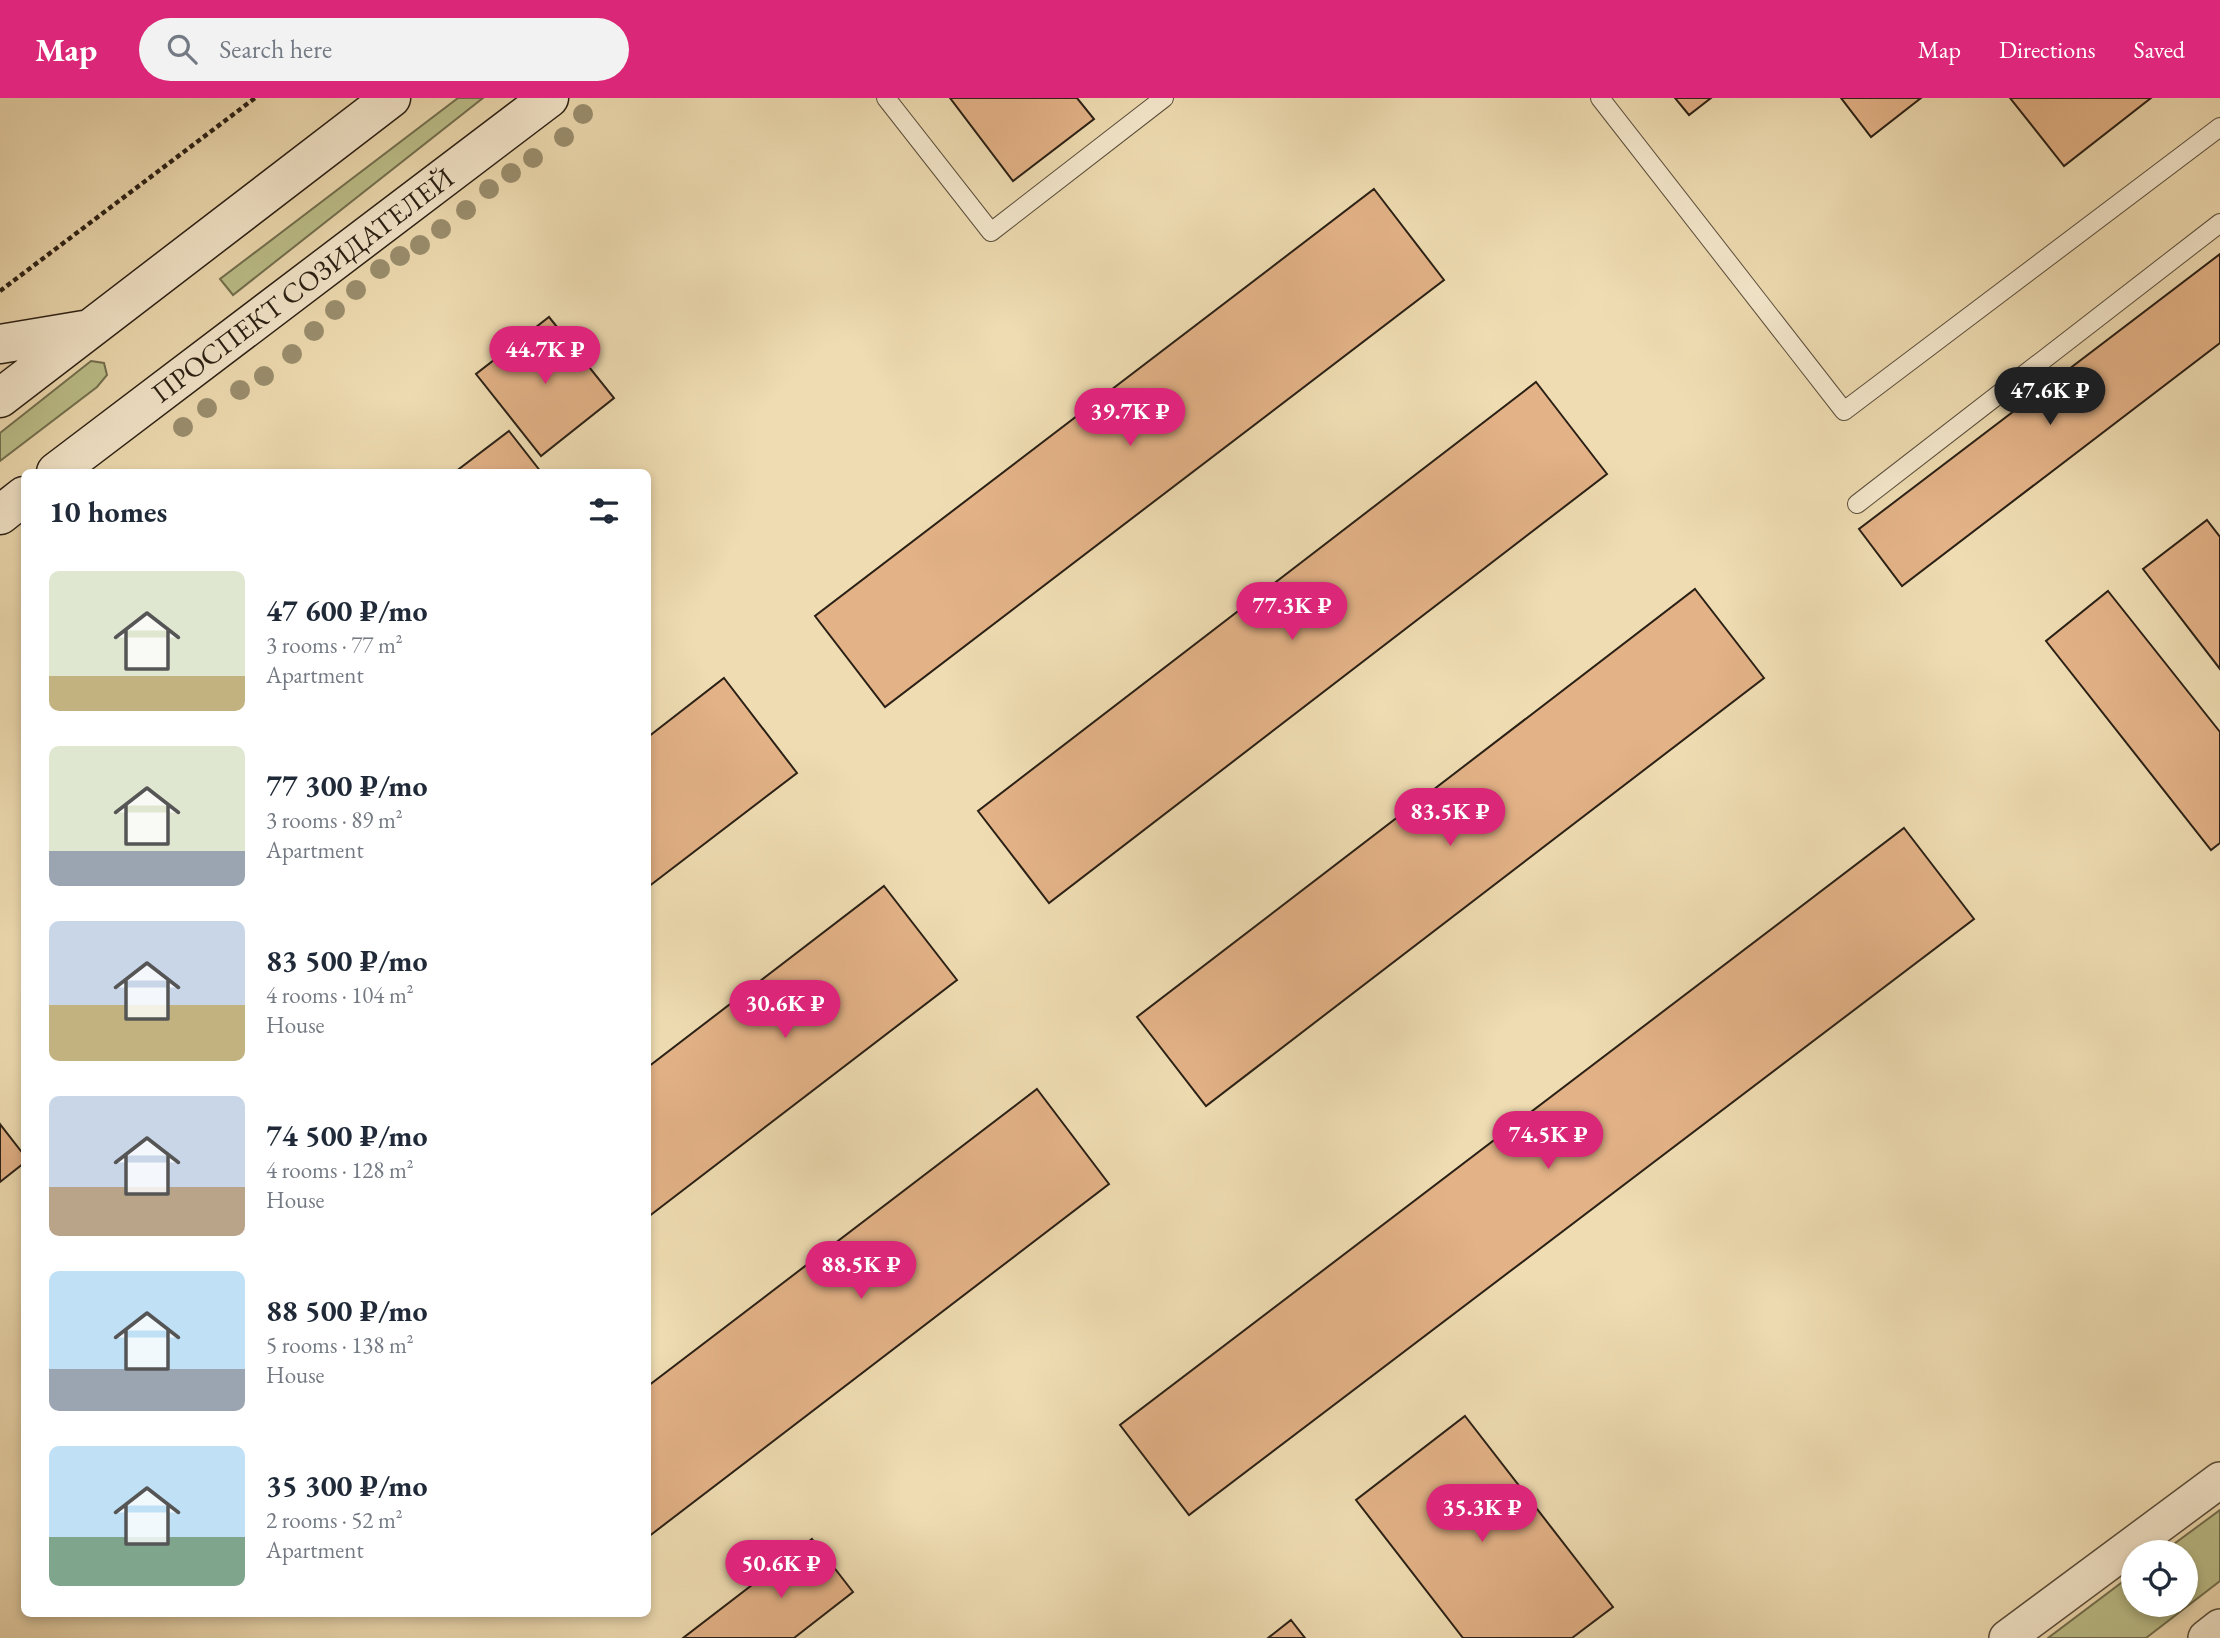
<!DOCTYPE html>
<meta charset="utf-8">
<style>
:root{--surface:#fff;--page:#f2f2f3;--text:#1f2937;--muted:#747a83;--accent:#db2777}
body{margin:0;font-family:"EB Garamond",serif;background:var(--page);color:var(--text);height:100vh;display:flex;flex-direction:column;font-size:26px;white-space:nowrap}
*{box-sizing:border-box;margin:0}
p{font-size:23px;color:var(--muted)}
.icon{flex:none;width:38px;height:38px;fill:none;stroke:currentColor;stroke-width:2;stroke-linecap:round;stroke-linejoin:round}
.map{position:relative;flex:1;overflow:hidden}
.details{position:absolute;left:21px;top:371px;width:630px;height:1148px;display:flex;flex-direction:column;background:var(--surface);border-radius:10px;box-shadow:0 4px 10px #0003}
.details>*{flex:none}
.fabs{position:absolute;left:2121px;top:1442px;display:grid;gap:14px}
.fabs a{display:grid;place-items:center;width:77px;height:77px;border-radius:50%;background:var(--surface);box-shadow:0 4px 10px #0003;font-size:35px}
.price{position:absolute;translate:-50% -60px;padding:0 16px;border-radius:24px;background:var(--accent);color:#fff;font-size:23px;line-height:46px;filter:drop-shadow(0 2px 4px #0008)}
.price::after{content:'';position:absolute;left:50%;top:42px;width:21px;height:16px;margin-left:-10px;background:inherit;clip-path:polygon(0 0,100% 0,50% 100%)}
.price.on{background:#222;color:#fff}
ul{padding:0;list-style:none}
li{display:flex;align-items:center;gap:21px;height:175px;padding:0 28px}
li span{display:grid;place-items:center;flex:none;width:196px;height:140px;border-radius:10px;color:#555}
li>.icon{margin-inline-start:auto}
span .icon{width:84px;height:84px;fill:#fffc;stroke-width:1}
li b{font-size:30px}
h2{display:flex;justify-content:space-between;align-items:center;height:84px;padding:0 28px;font-size:30px}
header{display:flex;align-items:center;gap:42px;box-sizing:border-box;height:98px;padding:0 35px;background:var(--accent);color:#fff}
header strong{font-size:33px}
nav{display:flex;gap:38px;margin-inline-start:auto;font-size:24px}
.search{width:490px;height:63px;background:var(--page);display:flex;align-items:center;gap:18px;box-sizing:border-box;padding:0 24px;border-radius:38px;color:var(--muted);font-size:26px}
.map>svg:first-child{display:block}
.green{fill:#bcbf8a;stroke:#737050;stroke-width:2}
.building{fill:#e3b287;stroke:#2a2015;stroke-width:2}
.lines{fill:none;stroke-linecap:round;stroke-linejoin:round}
.lane-casing{stroke:#5b4f3c;stroke-width:20}
.street-casing{stroke:#5b4f3c;stroke-width:38}
.secondary-casing{stroke:#2a2015;stroke-width:41}
.path{stroke:#2a2015;stroke-width:4.5;stroke-dasharray:5 3.5;stroke-linecap:butt}
.lane{stroke:#f5e8cd;stroke-width:18}
.street{stroke:#f5e8cd;stroke-width:35}
.secondary{stroke:#f5e8cd;stroke-width:38}
.tree{fill:#9b8f6f}
.labels{text-anchor:middle;dominant-baseline:central;stroke-width:5;stroke-linejoin:round;paint-order:stroke}
.street-label{font-size:28px;fill:#2a2015;stroke:#f5e8cd}
</style>
<header>
<strong>Map</strong>
<div class="search"><svg class="icon" aria-label="search" viewBox="0 0 24 24"><circle cx="10" cy="10" r="6"/><path d="M15 15l6 6"/></svg>Search here</div>
<nav><a>Map</a><a>Directions</a><a>Saved</a></nav>
</header>
<div class="map">
<svg width="2220" height="1540" viewBox="0 0 2220 1540">
<rect width="100%" height="100%" fill="#efdcb2"/>
<filter id="stains"><feTurbulence type="fractalNoise" baseFrequency=".00286" numOctaves="4"/><feColorMatrix values="0 0 0 0 .2 0 0 0 0 .09 0 0 0 0 .02 0 0 0 .5 -.17"/></filter>
<radialGradient id="worn" r=".72"><stop offset=".6" stop-color="#630" stop-opacity="0"/><stop offset="1" stop-color="#630" stop-opacity=".3"/></radialGradient>
<path class="green" d="M458 0H483L233 197 220 181Z
M91 263 104 265 107 277 97 289 0 363V335Z
M2220 1412V1483L2146 1540H2048L2133 1476V1507H2186V1454H2163Z"/>
<path class="building" d="M950 0H1077L1094 21 1013 83Z
M1675 0H1711L1689 17Z
M1841 0H1921L1871 39Z
M2010 0H2151L2064 68Z
M1374 91 1444 182 885 609 815 518Z
M2220 156V245L1902 488 1859 431Z
M549 219 614 300 541 358 476 276Z
M1536 284 1607 376 1049 805 978 713Z
M509 333 541 374H455Z
M2207 422 2220 439V571L2143 471Z
M1695 491 1764 580 1206 1008 1137 919Z
M2108 493 2220 634V745L2211 752 2046 543Z
M724 580 797 675 648 789V639Z
M1904 730 1974 821 1189 1417 1120 1327Z
M884 788 957 882 648 1119V969Z
M1037 991 1109 1086 648 1439V1288Z
M0 1026 24 1057V1065L0 1084Z
M1465 1318 1613 1509 1572 1540H1463L1356 1402Z
M812 1441 853 1494 794 1540H683Z
M1291 1522 1305 1540H1268Z"/>
<g class="lines">
<defs>
<path id="lane" d="M886 0 991 134 1164 0
M1600 0 1844 313 2220 29
M1857 406 2220 125"/>
<path id="street" d="M2007 1540 2220 1382
M2206 1540 2220 1529"/>
<path id="secondary" d="M0 246 84 232
M0 300 391 0
M56 374 549 0
M0 417 24 398"/>
</defs>
<use href="#lane" class="lane-casing"/>
<use href="#street" class="street-casing"/>
<use href="#secondary" class="secondary-casing"/>
<path class="path" d="M0 193 255 0"/>
<use href="#lane" class="lane"/>
<use href="#street" class="street"/>
<use href="#secondary" class="secondary"/>
</g>
<g class="tree">
<circle cx="583" cy="16" r="10"/>
<circle cx="564" cy="39" r="10"/>
<circle cx="533" cy="60" r="10"/>
<circle cx="511" cy="75" r="10"/>
<circle cx="489" cy="91" r="10"/>
<circle cx="466" cy="112" r="10"/>
<circle cx="441" cy="131" r="10"/>
<circle cx="420" cy="147" r="10"/>
<circle cx="400" cy="158" r="10"/>
<circle cx="380" cy="171" r="10"/>
<circle cx="356" cy="192" r="10"/>
<circle cx="335" cy="212" r="10"/>
<circle cx="314" cy="233" r="10"/>
<circle cx="292" cy="256" r="10"/>
<circle cx="264" cy="278" r="10"/>
<circle cx="240" cy="292" r="10"/>
<circle cx="207" cy="310" r="10"/>
<circle cx="183" cy="329" r="10"/>
</g>
<g class="labels">
<g class="street-label">
<text transform="translate(302 187) rotate(-37)">ПРОСПЕКТ СОЗИДАТЕЛЕЙ</text>
</g>
</g>
<rect width="100%" height="100%" filter="url(#stains)"/>
<rect width="100%" height="100%" fill="url(#worn)"/>
</svg>
<div class="fabs">
<a><svg class="icon" aria-label="locate" viewBox="0 0 24 24"><circle cx="12" cy="12" r="6"/><path d="M12 2v4M12 18v4M2 12h4M18 12h4"/></svg></a>
</div>
<b class="price" style="left:545px;top:288px">44.7K ₽</b>
<b class="price on" style="left:2050px;top:329px">47.6K ₽</b>
<b class="price" style="left:1130px;top:350px">39.7K ₽</b>
<b class="price" style="left:1292px;top:544px">77.3K ₽</b>
<b class="price" style="left:1450px;top:750px">83.5K ₽</b>
<b class="price" style="left:785px;top:942px">30.6K ₽</b>
<b class="price" style="left:1548px;top:1073px">74.5K ₽</b>
<b class="price" style="left:861px;top:1203px">88.5K ₽</b>
<b class="price" style="left:1482px;top:1446px">35.3K ₽</b>
<b class="price" style="left:781px;top:1502px">50.6K ₽</b>
<section class="details">
<h2>10 homes<svg class="icon" aria-label="filters" viewBox="0 0 24 24"><path d="M4 7h16M4 17h16"/><circle cx="9" cy="7" r="2"/><circle cx="15" cy="17" r="2"/></svg></h2>
<ul>
<li><span style="background:linear-gradient(#dfe7d0 75%,#c2b280 0)"><svg class="icon" aria-label="home" viewBox="0 0 24 24"><path d="M3 11l9-7 9 7M6 9v11h12V9"/></svg></span><div><b>47 600 ₽/mo</b><p>3 rooms · 77 m²</p><p>Apartment</p></div></li>
<li><span style="background:linear-gradient(#dfe7d0 75%,#9aa5b1 0)"><svg class="icon" aria-label="home" viewBox="0 0 24 24"><path d="M3 11l9-7 9 7M6 9v11h12V9"/></svg></span><div><b>77 300 ₽/mo</b><p>3 rooms · 89 m²</p><p>Apartment</p></div></li>
<li><span style="background:linear-gradient(#c9d6e8 60%,#c2b280 0)"><svg class="icon" aria-label="home" viewBox="0 0 24 24"><path d="M3 11l9-7 9 7M6 9v11h12V9"/></svg></span><div><b>83 500 ₽/mo</b><p>4 rooms · 104 m²</p><p>House</p></div></li>
<li><span style="background:linear-gradient(#c9d6e8 65%,#b9a48a 0)"><svg class="icon" aria-label="home" viewBox="0 0 24 24"><path d="M3 11l9-7 9 7M6 9v11h12V9"/></svg></span><div><b>74 500 ₽/mo</b><p>4 rooms · 128 m²</p><p>House</p></div></li>
<li><span style="background:linear-gradient(#bfe0f5 70%,#9aa5b1 0)"><svg class="icon" aria-label="home" viewBox="0 0 24 24"><path d="M3 11l9-7 9 7M6 9v11h12V9"/></svg></span><div><b>88 500 ₽/mo</b><p>5 rooms · 138 m²</p><p>House</p></div></li>
<li><span style="background:linear-gradient(#bfe0f5 65%,#7fa58c 0)"><svg class="icon" aria-label="home" viewBox="0 0 24 24"><path d="M3 11l9-7 9 7M6 9v11h12V9"/></svg></span><div><b>35 300 ₽/mo</b><p>2 rooms · 52 m²</p><p>Apartment</p></div></li>
</ul>
</section>
</div>
